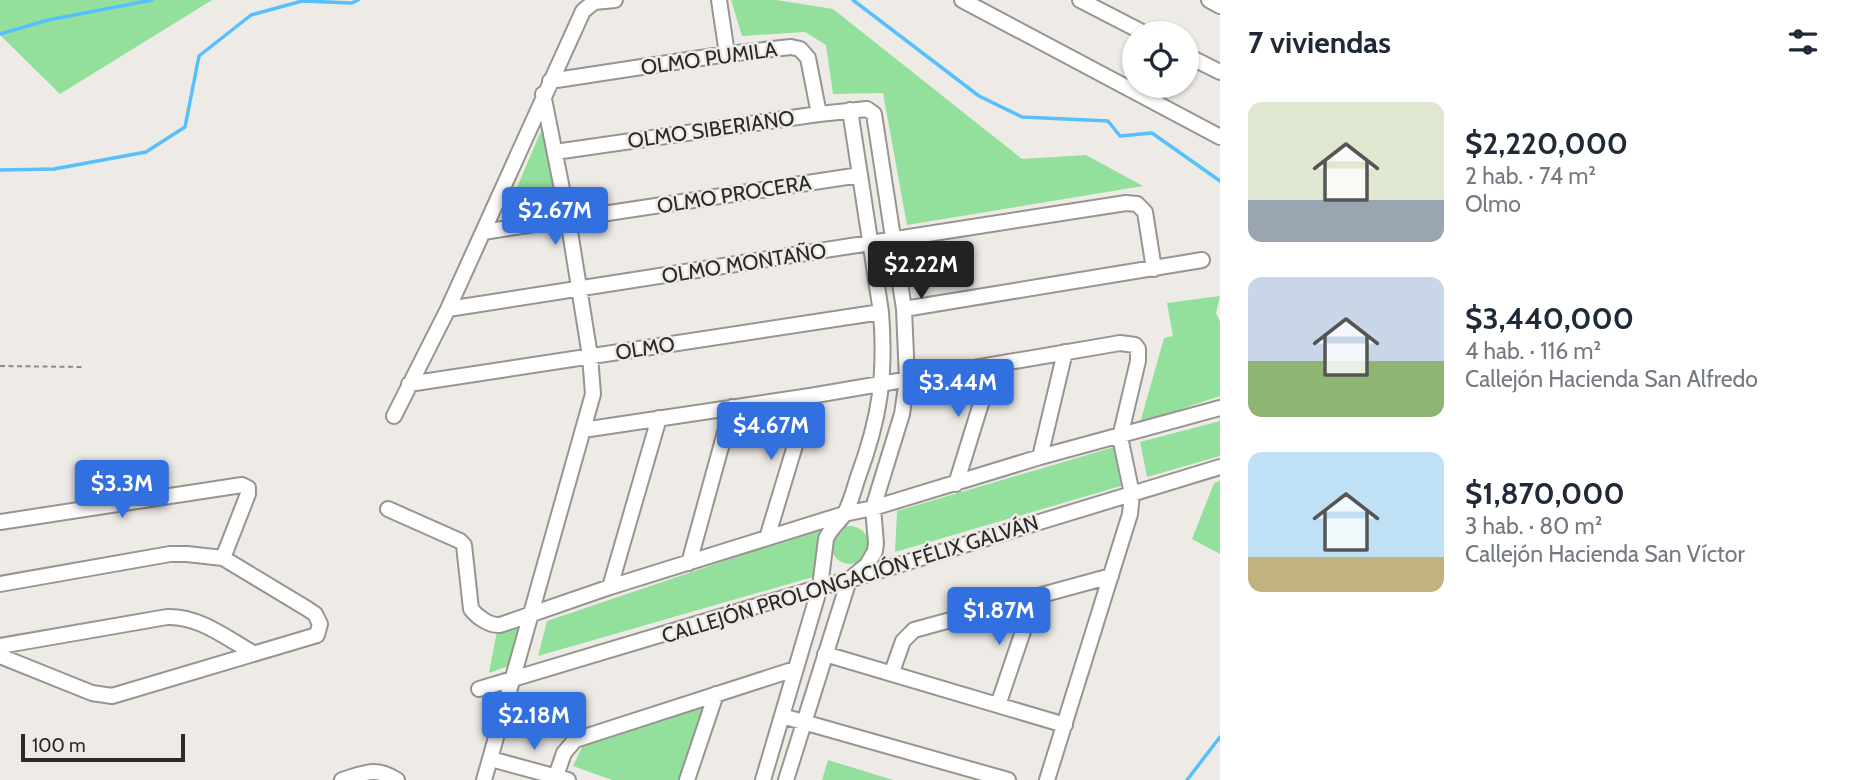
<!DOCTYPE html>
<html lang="es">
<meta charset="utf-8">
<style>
:root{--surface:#fff;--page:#f6f6f7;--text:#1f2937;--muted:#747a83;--accent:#3170de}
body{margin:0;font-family:Cabin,sans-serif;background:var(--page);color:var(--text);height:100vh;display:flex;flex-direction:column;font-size:26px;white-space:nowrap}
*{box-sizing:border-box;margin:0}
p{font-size:23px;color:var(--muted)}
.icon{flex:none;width:38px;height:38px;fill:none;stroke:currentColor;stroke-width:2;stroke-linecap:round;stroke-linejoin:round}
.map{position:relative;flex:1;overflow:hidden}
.details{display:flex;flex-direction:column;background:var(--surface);width:630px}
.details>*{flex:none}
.tools{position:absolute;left:1122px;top:21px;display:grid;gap:14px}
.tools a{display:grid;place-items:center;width:77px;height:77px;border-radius:50%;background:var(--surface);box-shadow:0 2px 5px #0004;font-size:35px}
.scale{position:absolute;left:21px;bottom:18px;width:164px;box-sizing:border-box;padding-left:7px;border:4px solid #2b2a28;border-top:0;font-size:19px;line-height:24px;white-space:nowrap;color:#2b2a28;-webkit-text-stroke:5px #eeebe6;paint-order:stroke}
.price{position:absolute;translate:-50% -60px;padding:0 16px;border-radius:7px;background:var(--accent);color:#fff;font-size:23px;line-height:46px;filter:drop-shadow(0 2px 4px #0008)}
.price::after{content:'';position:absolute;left:50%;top:42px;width:21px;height:16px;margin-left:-10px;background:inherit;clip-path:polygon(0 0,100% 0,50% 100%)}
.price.selected{background:#222;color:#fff}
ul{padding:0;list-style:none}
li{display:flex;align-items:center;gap:21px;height:175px;padding:0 28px}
li span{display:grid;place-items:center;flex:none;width:196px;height:140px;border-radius:14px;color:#555}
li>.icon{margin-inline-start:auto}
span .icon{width:84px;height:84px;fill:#fffc;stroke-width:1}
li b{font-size:30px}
h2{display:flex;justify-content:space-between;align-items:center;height:84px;padding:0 28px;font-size:30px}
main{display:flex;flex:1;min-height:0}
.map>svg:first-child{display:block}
.green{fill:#92e09b}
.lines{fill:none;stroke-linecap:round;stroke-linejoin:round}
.stream{stroke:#56c0fc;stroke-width:3.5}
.minor-casing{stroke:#989590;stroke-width:18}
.path{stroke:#8e8c88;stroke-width:2;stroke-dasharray:5 3.5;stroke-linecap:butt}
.minor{stroke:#fff;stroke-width:14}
.labels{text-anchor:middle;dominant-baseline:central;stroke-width:5;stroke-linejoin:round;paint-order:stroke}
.street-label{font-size:21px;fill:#2b2a28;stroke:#eeebe6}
</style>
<main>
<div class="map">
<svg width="1220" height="780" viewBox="0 0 1220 780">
<rect width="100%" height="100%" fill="#eeebe6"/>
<path class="green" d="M0 0H212L60 94 0 35Z
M731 0H776L833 9 1022 159 1086 155 1143 186 907 225 883 93 833 94 826 45 805 32 742 36Z
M549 112 561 208 507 211Z
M1220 296 1216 313 1220 322V396L1140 423 1164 338 1173 336 1167 303Z
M1220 421V456L1147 477 1140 442Z
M1114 447 1121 486 895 552 897 511Z
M1220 481V554L1192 539 1214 483Z
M831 545a19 19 0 1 1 38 0a19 19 0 1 1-38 0Z
M822 528 820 575 538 656 547 621Z
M523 622 511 665 489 673 497 631Z
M704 707 680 780H612L573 766 584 743Z
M828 760 893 780H822Z"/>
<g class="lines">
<path class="stream" d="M853 0 979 96 1022 117 1108 121 1120 136 1152 133 1220 181
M0 34 48 20 152 0
M0 170 54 169 146 152 185 127 199 56 251 15 302 1 352 3 358 0
M1187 780 1220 737"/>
<defs>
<path id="minor" d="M719 0 727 54
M962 0 1220 137
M1080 0 1144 33
M1209 0 1220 6
M1186 55 1220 72
M550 81 727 54 791 47 800 49 808 58 819 114
M555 152 819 114 867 109 874 114 904 309 907 380 902 414 873 508 876 543 875 551 867 565 849 580 786 780
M483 232 860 175
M448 309 1126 203 1137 204 1145 212 1154 269
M904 309 1202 260
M409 384 881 312
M394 416 448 309 583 11 594 2 615 0
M583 430 810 396 1120 343 1135 345 1138 349V361L1120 437 1132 494 1130 514 1047 780
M1040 457 1065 352
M956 484 993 365
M388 509 460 541 464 545 471 609C477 617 490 626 500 625L610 587 844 514 873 508 1040 457 1220 408
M0 522 242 485 248 488V494L223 558
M767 538 810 396
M689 563 732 407
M0 584 170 554H187L223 558 306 608 315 614 320 624 317 635 112 696 92 693 0 656
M610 587 659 418
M0 646 167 617C199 616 225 637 253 653
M825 654 1065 725
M892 672 903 641 914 630 1111 576
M479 689 820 587 849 580 1220 467
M998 705 1034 599
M782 716 1008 780
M491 759 568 780
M556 776 564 753 575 740 795 669
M342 780C365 773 375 766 397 780
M484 780 593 394 590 356 568 219 543 94
M687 780 716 694
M763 780 820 587 826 539C830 528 839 523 845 513 851 502 854 489 858 477 880 418 886 375 881 312L850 110"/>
</defs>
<use href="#minor" class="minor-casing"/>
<path class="path" d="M0 366 85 367"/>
<use href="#minor" class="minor"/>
</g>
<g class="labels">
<g class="street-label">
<text transform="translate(709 58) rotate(-8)">OLMO PUMILA</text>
<text transform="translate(711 129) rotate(-8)">OLMO SIBERIANO</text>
<text transform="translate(734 194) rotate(-9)">OLMO PROCERA</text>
<text transform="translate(744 263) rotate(-9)">OLMO MONTAÑO</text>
<text transform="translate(645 348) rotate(-9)">OLMO</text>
<text transform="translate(850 579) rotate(-17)">CALLEJÓN PROLONGACIÓN FÉLIX GALVÁN</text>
</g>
</g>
</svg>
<div class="tools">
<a><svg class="icon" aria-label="locate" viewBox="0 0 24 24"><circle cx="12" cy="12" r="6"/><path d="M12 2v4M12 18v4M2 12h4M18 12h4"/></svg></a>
</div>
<div class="scale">100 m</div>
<b class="price" style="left:555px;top:247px">$2.67M</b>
<b class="price selected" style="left:921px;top:301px">$2.22M</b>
<b class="price" style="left:958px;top:419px">$3.44M</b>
<b class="price" style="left:771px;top:462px">$4.67M</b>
<b class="price" style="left:122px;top:520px">$3.3M</b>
<b class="price" style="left:999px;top:647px">$1.87M</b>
<b class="price" style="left:534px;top:752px">$2.18M</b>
</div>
<section class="details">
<h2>7 viviendas<svg class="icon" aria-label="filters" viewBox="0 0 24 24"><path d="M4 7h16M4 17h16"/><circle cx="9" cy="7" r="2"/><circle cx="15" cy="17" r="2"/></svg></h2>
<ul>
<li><span style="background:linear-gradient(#dfe7d0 70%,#9aa5b1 0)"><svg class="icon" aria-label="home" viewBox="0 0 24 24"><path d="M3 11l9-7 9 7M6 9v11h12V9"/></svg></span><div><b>$2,220,000</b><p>2 hab. · 74 m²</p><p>Olmo</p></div></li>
<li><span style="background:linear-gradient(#c9d6e8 60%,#8fb573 0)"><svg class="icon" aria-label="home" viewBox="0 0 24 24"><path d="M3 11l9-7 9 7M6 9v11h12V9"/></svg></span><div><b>$3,440,000</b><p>4 hab. · 116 m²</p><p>Callejón Hacienda San Alfredo</p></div></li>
<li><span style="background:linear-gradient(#bfe0f5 75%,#c2b280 0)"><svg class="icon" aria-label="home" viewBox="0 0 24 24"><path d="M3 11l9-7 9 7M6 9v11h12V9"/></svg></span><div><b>$1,870,000</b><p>3 hab. · 80 m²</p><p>Callejón Hacienda San Víctor</p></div></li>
</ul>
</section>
</main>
